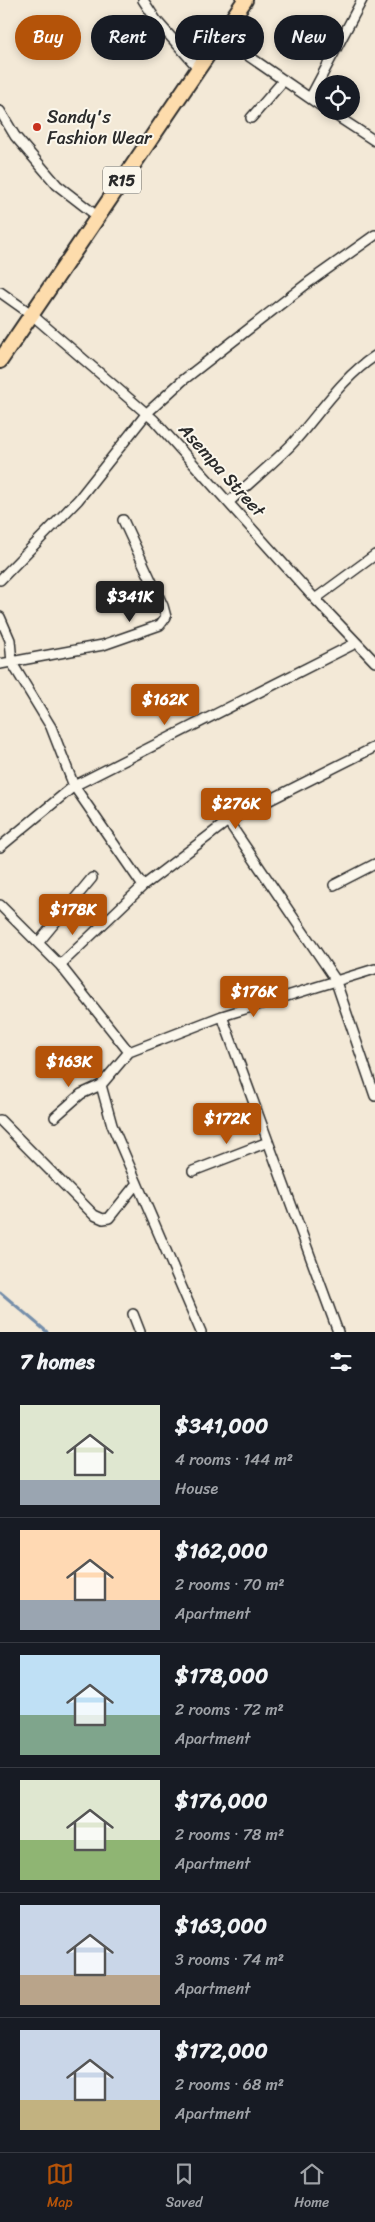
<!DOCTYPE html>
<meta charset="utf-8">
<style>
:root{--surface:#171b24;--page:#20242c;--text:#f1f3f6;--muted:#9ea1a6;--line:#363941;--accent:#b45309}
body{margin:0;font-family:Sriracha,sans-serif;background:var(--page);color:var(--text);height:100vh;display:flex;flex-direction:column;font-size:19px;white-space:nowrap}
*{box-sizing:border-box;margin:0}
p{font-size:16px;color:var(--muted)}
.icon{flex:none;width:28px;height:28px;fill:none;stroke:currentColor;stroke-width:2;stroke-linecap:round;stroke-linejoin:round}
.map{position:relative;height:1332px;overflow:hidden}
.drawer{display:flex;flex-direction:column;background:var(--surface);flex:1}
.drawer>*{flex:none}
.top-card{position:absolute;left:15px;top:15px;width:345px;height:45px;display:flex;gap:10px}
.fabs{position:absolute;left:315px;top:75px;display:grid;gap:10px}
.fabs a{display:grid;place-items:center;width:45px;height:45px;border-radius:50%;background:var(--surface);box-shadow:0 2px 8px #0003;font-size:25px}
.price{position:absolute;translate:-50% -42px;padding:0 11px;border-radius:5px;background:var(--accent);color:#fff;font-size:16px;line-height:32px;filter:drop-shadow(0 1px 2px #0008)}
.price::after{content:'';position:absolute;left:50%;top:30px;width:15px;height:11px;margin-left:-8px;background:inherit;clip-path:polygon(0 0,100% 0,50% 100%)}
.price.active{background:#222;color:#fff}
ul{padding:0;list-style:none}
li{display:flex;align-items:center;gap:15px;height:125px;padding:0 20px}
li+li{border-top:1px solid var(--line)}
li span{display:grid;place-items:center;flex:none;width:140px;height:100px;border-radius:0px;color:#555}
li>.icon{margin-inline-start:auto}
span .icon{width:60px;height:60px;fill:#fffc;stroke-width:1}
li b{font-size:21px}
h2{display:flex;justify-content:space-between;align-items:center;height:60px;padding:0 20px;font-size:21px}
.tag{padding:0 18px;border-radius:22px;background:var(--surface);box-shadow:0 2px 8px #0003;font-size:18px;line-height:45px}
.tag.active{background:var(--accent);color:#fff}
.dock{display:flex;justify-content:space-around;align-items:center;height:70px;border-top:1px solid var(--line);background:var(--surface);font-size:14px;color:var(--muted)}
.dock a{display:grid;justify-items:center;gap:2px}
.dock .active{color:var(--accent)}
.map>svg:first-child{display:block}
.lines{fill:none;stroke-linecap:round;stroke-linejoin:round}
.stream{stroke:#748eaa;stroke-width:3}
.street-casing{stroke:#2b2b2b;stroke-width:12}
.primary-casing{stroke:#2b2b2b;stroke-width:18}
.street{stroke:#fbf7ec;stroke-width:9}
.primary{stroke:#fddcac;stroke-width:14}
.poi-dot{fill:#c8321e;stroke:#fbf7ec;stroke-width:2}
.labels{text-anchor:middle;dominant-baseline:central;stroke-width:4;stroke-linejoin:round;paint-order:stroke}
.shield{fill:#fbf7ec;stroke:#696865;stroke-width:1}
.shield-label{font-size:16px;font-weight:bold;fill:#2b2b2b}
.poi-label{font-size:18px;fill:#2b2b2b;stroke:#fbf7ec;text-anchor:start}
.street-label{font-size:18px;fill:#2b2b2b;stroke:#fbf7ec}
</style>
<div class="map">
<svg width="375" height="1332" viewBox="0 0 375 1332">
<rect width="100%" height="100%" fill="#f3e9d7"/>
<filter id="ink" filterUnits="userSpaceOnUse"><feTurbulence type="fractalNoise" baseFrequency=".02" numOctaves="2"/><feDisplacementMap in="SourceGraphic" scale="10" xChannelSelector="R" yChannelSelector="G"/><feConvolveMatrix kernelMatrix="1 2 1 2 8 2 1 2 1" color-interpolation-filters="sRGB"/></filter>
<g filter="url(#ink)">
<g class="lines">
<path class="stream" d="M0 1292 47 1332"/>
<defs>
<path id="street" d="M143 0 156 20 199 69
M221 37 324 108
M310 98 362 0
M0 111 15 136 57 185 97 216
M329 111 375 141
M251 118 284 80
M0 292 31 314 154 420 315 599 375 662
M229 502C249 483 271 465 291 445 318 416 341 378 375 356
M0 580 78 500 147 413 182 381 309 282 375 235
M315 599 375 555
M0 617 10 640 12 663 51 727 74 786 143 886
M0 664 103 645 160 625 166 617 163 606 123 520
M228 821 335 979 375 1096
M0 847 74 786 356 643
M334 885 375 864
M0 905 60 965 129 1052
M38 943 92 878
M60 965 143 886 228 821 375 747
M222 1016 338 1332
M55 1117 81 1094 101 1085
M0 1120 94 1215 103 1219 109 1218 137 1183
M193 1171 268 1142
M133 1314 140 1332
M201 1332 112 1125 101 1085 129 1052 222 1016 375 969"/>
<path id="primary" d="M0 361 245 0"/>
</defs>
<use href="#street" class="street-casing"/>
<use href="#primary" class="primary-casing"/>
<use href="#street" class="street"/>
<use href="#primary" class="primary"/>
</g>
</g>
<circle class="poi-dot" cx="37" cy="127" r="5"/>
<g class="labels">
<rect class="shield" x="103" y="166.5" width="38" height="27" rx="4"/>
<g class="shield-label">
<text x="122" y="180">R15</text>
</g>
<g class="poi-label">
<text x="47" y="117">Sandy's<tspan x="47" dy="21">Fashion Wear</tspan></text>
</g>
<g class="street-label">
<text transform="translate(222 470) rotate(48)">Asempa Street</text>
</g>
</g>
</svg>
<div class="fabs">
<a><svg class="icon" aria-label="locate" viewBox="0 0 24 24"><circle cx="12" cy="12" r="6"/><path d="M12 2v4M12 18v4M2 12h4M18 12h4"/></svg></a>
</div>
<b class="price active" style="left:130px;top:623px">$341K</b>
<b class="price" style="left:165px;top:726px">$162K</b>
<b class="price" style="left:236px;top:830px">$276K</b>
<b class="price" style="left:73px;top:936px">$178K</b>
<b class="price" style="left:254px;top:1018px">$176K</b>
<b class="price" style="left:69px;top:1088px">$163K</b>
<b class="price" style="left:227px;top:1145px">$172K</b>
<div class="top-card">
<a class="tag active">Buy</a>
<a class="tag">Rent</a>
<a class="tag">Filters</a>
<a class="tag">New</a>
</div>
</div>
<section class="drawer">
<h2>7 homes<svg class="icon" aria-label="filters" viewBox="0 0 24 24"><path d="M4 7h16M4 17h16"/><circle cx="9" cy="7" r="2"/><circle cx="15" cy="17" r="2"/></svg></h2>
<ul>
<li><span style="background:linear-gradient(#dfe7d0 75%,#9aa5b1 0)"><svg class="icon" aria-label="home" viewBox="0 0 24 24"><path d="M3 11l9-7 9 7M6 9v11h12V9"/></svg></span><div><b>$341,000</b><p>4 rooms · 144 m²</p><p>House</p></div></li>
<li><span style="background:linear-gradient(#ffd9b3 70%,#9aa5b1 0)"><svg class="icon" aria-label="home" viewBox="0 0 24 24"><path d="M3 11l9-7 9 7M6 9v11h12V9"/></svg></span><div><b>$162,000</b><p>2 rooms · 70 m²</p><p>Apartment</p></div></li>
<li><span style="background:linear-gradient(#bfe0f5 60%,#7fa58c 0)"><svg class="icon" aria-label="home" viewBox="0 0 24 24"><path d="M3 11l9-7 9 7M6 9v11h12V9"/></svg></span><div><b>$178,000</b><p>2 rooms · 72 m²</p><p>Apartment</p></div></li>
<li><span style="background:linear-gradient(#dfe7d0 60%,#8fb573 0)"><svg class="icon" aria-label="home" viewBox="0 0 24 24"><path d="M3 11l9-7 9 7M6 9v11h12V9"/></svg></span><div><b>$176,000</b><p>2 rooms · 78 m²</p><p>Apartment</p></div></li>
<li><span style="background:linear-gradient(#c9d6e8 70%,#b9a48a 0)"><svg class="icon" aria-label="home" viewBox="0 0 24 24"><path d="M3 11l9-7 9 7M6 9v11h12V9"/></svg></span><div><b>$163,000</b><p>3 rooms · 74 m²</p><p>Apartment</p></div></li>
<li><span style="background:linear-gradient(#c9d6e8 70%,#c2b280 0)"><svg class="icon" aria-label="home" viewBox="0 0 24 24"><path d="M3 11l9-7 9 7M6 9v11h12V9"/></svg></span><div><b>$172,000</b><p>2 rooms · 68 m²</p><p>Apartment</p></div></li>
</ul>
</section>
<nav class="dock">
<a class="active"><svg class="icon" aria-label="map" viewBox="0 0 24 24"><path d="M3 6l6-2 6 2 6-2v14l-6 2-6-2-6 2zM9 4v14M15 6v14"/></svg>Map</a>
<a><svg class="icon" aria-label="saved" viewBox="0 0 24 24"><path d="M7 4h10v16l-5-4-5 4z"/></svg>Saved</a>
<a><svg class="icon" aria-label="home" viewBox="0 0 24 24"><path d="M3 11l9-7 9 7M6 9v11h12V9"/></svg>Home</a>
</nav>
